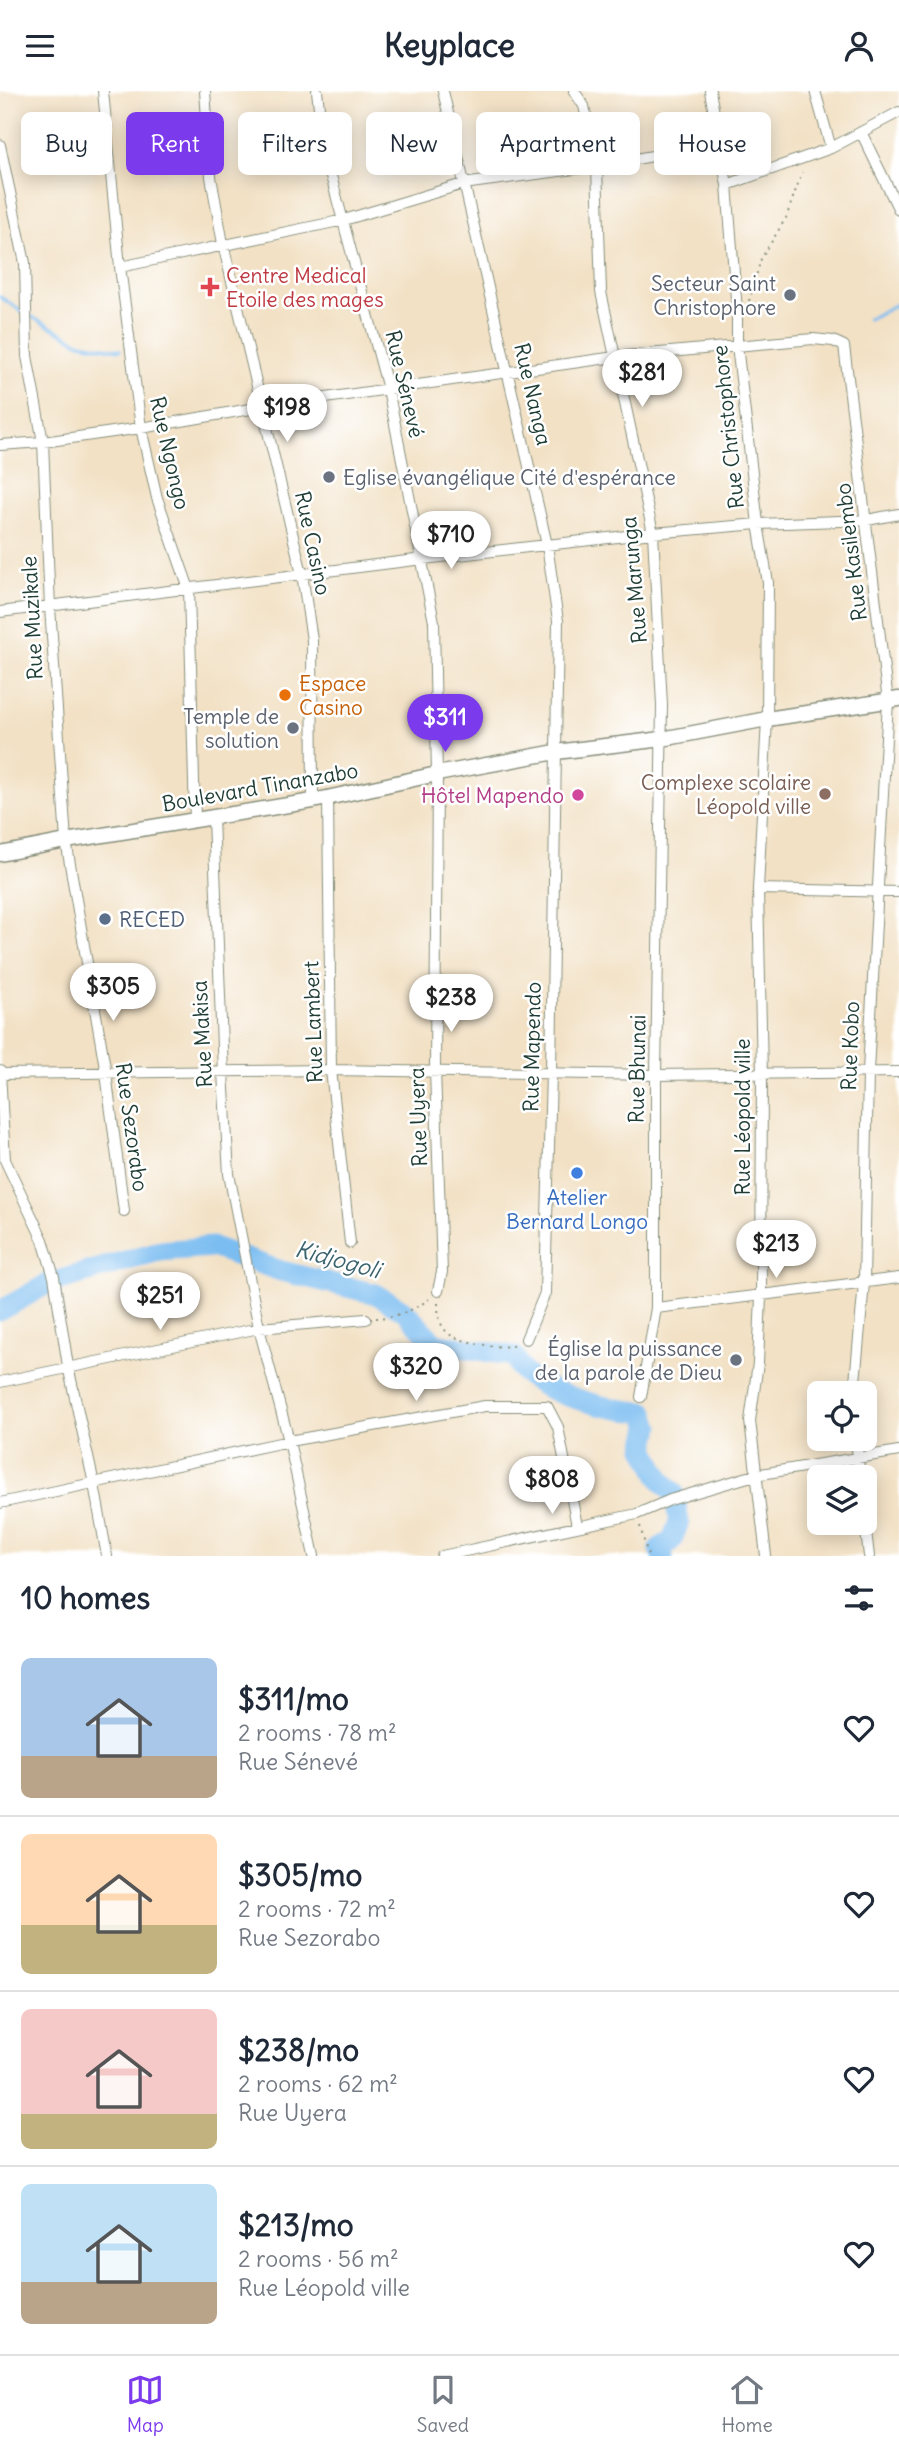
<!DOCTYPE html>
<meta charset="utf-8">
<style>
:root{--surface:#fff;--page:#f6f6f7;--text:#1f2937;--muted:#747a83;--line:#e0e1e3;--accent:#7c3aed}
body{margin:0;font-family:Delius,sans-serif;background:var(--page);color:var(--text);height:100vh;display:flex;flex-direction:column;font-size:26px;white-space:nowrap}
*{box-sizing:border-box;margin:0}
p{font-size:23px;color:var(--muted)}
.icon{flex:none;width:38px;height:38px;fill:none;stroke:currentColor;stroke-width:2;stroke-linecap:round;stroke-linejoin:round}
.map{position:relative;height:1465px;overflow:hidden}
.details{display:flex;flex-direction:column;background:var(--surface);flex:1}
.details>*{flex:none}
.guide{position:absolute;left:21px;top:21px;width:858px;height:63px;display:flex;gap:14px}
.controls{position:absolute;left:807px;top:1290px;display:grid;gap:14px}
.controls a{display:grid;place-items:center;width:70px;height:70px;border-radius:10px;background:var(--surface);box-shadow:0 4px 18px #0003;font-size:35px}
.price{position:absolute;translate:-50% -60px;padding:0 16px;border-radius:24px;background:#fff;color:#222;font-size:23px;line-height:46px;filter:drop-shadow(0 2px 4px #0008)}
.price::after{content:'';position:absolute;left:50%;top:42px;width:21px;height:16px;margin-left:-10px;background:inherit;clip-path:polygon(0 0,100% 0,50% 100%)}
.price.current{background:var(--accent);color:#fff}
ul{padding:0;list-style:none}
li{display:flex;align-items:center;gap:21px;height:175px;padding:0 21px}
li+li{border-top:2px solid var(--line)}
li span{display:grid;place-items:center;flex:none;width:196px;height:140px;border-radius:10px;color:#555}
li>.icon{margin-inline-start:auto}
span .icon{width:84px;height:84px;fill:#fffc;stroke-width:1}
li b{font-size:30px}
h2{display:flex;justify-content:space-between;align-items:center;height:84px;padding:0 21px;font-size:30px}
.chip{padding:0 24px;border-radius:10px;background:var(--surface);box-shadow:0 4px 18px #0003;font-size:24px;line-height:63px}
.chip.current{background:var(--accent);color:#fff}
header{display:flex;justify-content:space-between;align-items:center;height:91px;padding:0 21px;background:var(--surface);font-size:32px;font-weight:800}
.tabs{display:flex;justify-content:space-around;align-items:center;height:98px;border-top:2px solid var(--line);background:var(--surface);font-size:19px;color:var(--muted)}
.tabs a{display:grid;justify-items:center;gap:4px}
.tabs .current{color:var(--accent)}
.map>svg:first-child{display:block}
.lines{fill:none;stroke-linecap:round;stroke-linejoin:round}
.stream{stroke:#7cbdf1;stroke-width:3.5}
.river{stroke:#7cbdf1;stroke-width:21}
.street-casing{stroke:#888f7c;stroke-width:12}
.secondary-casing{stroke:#888f7c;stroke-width:17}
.path{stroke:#888f7c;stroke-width:2;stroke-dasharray:2 5;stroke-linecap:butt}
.street{stroke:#fff;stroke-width:10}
.secondary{stroke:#fff;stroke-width:14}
.health-dot{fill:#e0444e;stroke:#fff;stroke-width:2.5}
.worship-dot{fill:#6b7280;stroke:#fff;stroke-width:2.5}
.food-dot{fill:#e8710a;stroke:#fff;stroke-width:2.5}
.education-dot{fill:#8d6e63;stroke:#fff;stroke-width:2.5}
.hotel-dot{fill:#d1479c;stroke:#fff;stroke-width:2.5}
.service-dot{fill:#5c6f8a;stroke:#fff;stroke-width:2.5}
.shop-dot{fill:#3f7fe0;stroke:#fff;stroke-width:2.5}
.labels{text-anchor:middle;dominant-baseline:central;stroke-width:5;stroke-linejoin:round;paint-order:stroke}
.health-label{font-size:21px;fill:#be3a42;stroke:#fff;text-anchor:start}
.worship-label{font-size:21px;fill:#5b616d;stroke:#fff;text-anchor:end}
.street-label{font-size:21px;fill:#1f3d34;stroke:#fff}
.food-label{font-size:21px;fill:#c56008;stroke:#fff;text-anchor:start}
.education-label{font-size:21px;fill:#785e54;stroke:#fff;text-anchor:end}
.hotel-label{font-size:21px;fill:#b23c85;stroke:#fff;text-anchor:end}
.service-label{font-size:21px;fill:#4e5e75;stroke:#fff;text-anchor:start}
.shop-label{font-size:21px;fill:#366cbe;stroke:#fff}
.water-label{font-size:23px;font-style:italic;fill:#3b636d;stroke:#fff}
</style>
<header><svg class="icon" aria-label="menu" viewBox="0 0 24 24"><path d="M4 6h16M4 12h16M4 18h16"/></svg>Keyplace<svg class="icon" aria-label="person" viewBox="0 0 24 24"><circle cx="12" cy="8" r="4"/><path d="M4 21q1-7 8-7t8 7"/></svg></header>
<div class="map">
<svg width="899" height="1465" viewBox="0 0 899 1465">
<rect width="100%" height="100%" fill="#fff"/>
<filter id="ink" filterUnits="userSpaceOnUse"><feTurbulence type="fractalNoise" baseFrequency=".0143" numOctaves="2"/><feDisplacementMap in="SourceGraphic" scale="14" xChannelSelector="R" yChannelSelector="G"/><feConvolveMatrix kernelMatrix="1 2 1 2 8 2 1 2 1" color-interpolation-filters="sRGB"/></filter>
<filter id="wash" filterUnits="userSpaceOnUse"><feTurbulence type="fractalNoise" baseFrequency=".00686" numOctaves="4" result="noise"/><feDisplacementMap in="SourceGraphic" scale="28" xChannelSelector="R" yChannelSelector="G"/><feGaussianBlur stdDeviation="1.57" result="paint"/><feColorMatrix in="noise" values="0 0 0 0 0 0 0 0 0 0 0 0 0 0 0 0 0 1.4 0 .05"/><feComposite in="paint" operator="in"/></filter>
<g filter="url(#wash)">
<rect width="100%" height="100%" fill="#f2e1c5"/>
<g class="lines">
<path class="stream" d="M0 206 28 224 81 252 120 259
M868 228 899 212"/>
<path class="river" d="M0 1220 47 1193 159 1160 212 1156 281 1180 376 1203 406 1221 435 1252 514 1265C517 1269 519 1275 522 1279 543 1304 614 1320 645 1321L650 1336 645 1357 661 1388 674 1402 679 1431 672 1449 659 1458 663 1465"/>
</g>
</g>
<g filter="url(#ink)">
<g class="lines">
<defs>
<path id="street" d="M103 0 120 176 141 337 157 407 189 498 195 730
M205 0 211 86 223 153 302 483 312 549 313 710
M317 0 324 59 388 298 434 531 437 683 435 979 442 1181 438 1200
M443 0 547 454 558 530 551 982 545 1202 526 1248
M574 0 584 15 597 75 601 201 653 442 662 614 656 984V1217L641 1306
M710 0 727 94 737 220V254L758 433 768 492 767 628 758 798 762 983 761 1206 758 1272 750 1330 766 1465
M815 0 831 57
M861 41 899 119
M0 54 25 172 27 265 43 351 50 516 66 750 106 982 124 1120
M727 94 831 57 899 21
M120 176 344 129 463 93 597 75 719 53
M0 354 43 351 141 337 262 316 615 266 813 248 833 250 844 255 888 610 868 980 864 1192 854 1302
M0 521 423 468 653 442 758 433 867 429 899 423
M328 707 331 979 350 1152
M213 727 223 981 229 1083 259 1237 289 1350 314 1465
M758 798 899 801
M0 980 5 1069 43 1149 54 1186 68 1275 94 1393 107 1465
M0 983 331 979 656 984 899 981
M656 1217 899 1187
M0 1291 259 1237 366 1228
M856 1348 860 1386
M0 1412 289 1350 485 1315H547L558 1336 577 1435
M864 1424 869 1465
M442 1465 637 1423 670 1409 755 1384 899 1360"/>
<path id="secondary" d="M0 763 66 750 313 710 437 683 556 661 662 648 767 628 899 608"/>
</defs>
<use href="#street" class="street-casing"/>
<use href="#secondary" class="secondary-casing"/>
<path class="path" d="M749 210 761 168 786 127 802 81
M438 1212C438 1223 439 1235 449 1243 459 1251 504 1259 515 1254
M376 1227C396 1226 413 1220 429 1208
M640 1435 648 1465"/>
<use href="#street" class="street"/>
<use href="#secondary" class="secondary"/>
</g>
</g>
<path class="health-dot" d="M206.5 185.5h7v7h7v7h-7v7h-7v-7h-7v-7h7z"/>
<g class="worship-dot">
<circle cx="790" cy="204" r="7"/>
<circle cx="329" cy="386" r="7"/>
<circle cx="293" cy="637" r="7"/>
<circle cx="736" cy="1269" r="7"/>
</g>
<circle class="food-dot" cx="285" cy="604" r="7"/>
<circle class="education-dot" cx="825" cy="703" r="7"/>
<circle class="hotel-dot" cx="578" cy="704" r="7"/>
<circle class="service-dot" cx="105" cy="828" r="7"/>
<circle class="shop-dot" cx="577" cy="1082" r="7"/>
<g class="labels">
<g class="health-label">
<text x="226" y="184">Centre Medical<tspan x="226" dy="24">Etoile des mages</tspan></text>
</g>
<g class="worship-label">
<text x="776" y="192">Secteur Saint<tspan x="776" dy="24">Christophore</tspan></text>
<text x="343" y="386" text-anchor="start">Eglise évangélique Cité d'espérance</text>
<text x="279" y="625">Temple de<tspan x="279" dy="24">solution</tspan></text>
<text x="722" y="1257">Église la puissance<tspan x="722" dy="24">de la parole de Dieu</tspan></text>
</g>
<g class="street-label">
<text transform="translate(405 293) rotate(77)">Rue Sénevé</text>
<text transform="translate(533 303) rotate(77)">Rue Nanga</text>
<text transform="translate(728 336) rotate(-96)">Rue Christophore</text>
<text transform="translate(170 362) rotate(77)">Rue Ngongo</text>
<text transform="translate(313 452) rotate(78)">Rue Casino</text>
<text transform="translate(851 461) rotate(-97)">Rue Kasilembo</text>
<text transform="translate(634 489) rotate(-95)">Rue Marunga</text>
<text transform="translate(32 527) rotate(-93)">Rue Muzikale</text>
<text transform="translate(260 696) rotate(-10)">Boulevard Tinanzabo</text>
<text transform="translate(313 931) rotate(-92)">Rue Lambert</text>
<text transform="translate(202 943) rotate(-93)">Rue Makisa</text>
<text transform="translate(850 955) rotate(-88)">Rue Kobo</text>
<text transform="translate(532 956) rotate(-89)">Rue Mapendo</text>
<text transform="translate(637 978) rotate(-89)">Rue Bhunai</text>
<text transform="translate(418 1026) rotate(-92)">Rue Uyera</text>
<text transform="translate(742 1026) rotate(-90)">Rue Léopold ville</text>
<text transform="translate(132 1036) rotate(82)">Rue Sezorabo</text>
</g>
<g class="food-label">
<text x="299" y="592">Espace<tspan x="299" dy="24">Casino</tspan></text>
</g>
<g class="education-label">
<text x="811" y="691">Complexe scolaire<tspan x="811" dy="24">Léopold ville</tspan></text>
</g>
<g class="hotel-label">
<text x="564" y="704">Hôtel Mapendo</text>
</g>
<g class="service-label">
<text x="119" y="828">RECED</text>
</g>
<g class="shop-label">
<text x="577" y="1106">Atelier<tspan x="577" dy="24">Bernard Longo</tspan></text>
</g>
<g class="water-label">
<text transform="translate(338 1168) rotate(15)">Kidjogoli</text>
</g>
</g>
</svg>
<div class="controls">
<a><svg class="icon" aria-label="locate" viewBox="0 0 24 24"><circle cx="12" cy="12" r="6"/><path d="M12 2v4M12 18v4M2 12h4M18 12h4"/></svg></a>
<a><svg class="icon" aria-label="layers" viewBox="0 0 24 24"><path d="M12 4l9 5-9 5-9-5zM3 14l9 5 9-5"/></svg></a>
</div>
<b class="price" style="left:642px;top:318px">$281</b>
<b class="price" style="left:287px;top:353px">$198</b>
<b class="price" style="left:451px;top:480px">$710</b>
<b class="price current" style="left:445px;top:663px">$311</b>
<b class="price" style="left:113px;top:932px">$305</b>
<b class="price" style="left:451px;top:943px">$238</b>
<b class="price" style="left:776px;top:1189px">$213</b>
<b class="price" style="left:160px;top:1241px">$251</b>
<b class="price" style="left:416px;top:1312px">$320</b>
<b class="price" style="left:552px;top:1425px">$808</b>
<div class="guide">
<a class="chip">Buy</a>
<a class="chip current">Rent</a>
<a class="chip">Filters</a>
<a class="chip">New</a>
<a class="chip">Apartment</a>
<a class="chip">House</a>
</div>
</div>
<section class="details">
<h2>10 homes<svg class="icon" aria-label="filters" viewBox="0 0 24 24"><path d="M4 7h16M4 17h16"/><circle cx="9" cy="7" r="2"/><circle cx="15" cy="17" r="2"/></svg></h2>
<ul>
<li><span style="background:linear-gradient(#a9c7e8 70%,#b9a48a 0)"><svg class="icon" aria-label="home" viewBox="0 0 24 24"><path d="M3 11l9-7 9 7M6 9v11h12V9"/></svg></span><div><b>$311/mo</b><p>2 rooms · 78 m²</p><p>Rue Sénevé</p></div><svg class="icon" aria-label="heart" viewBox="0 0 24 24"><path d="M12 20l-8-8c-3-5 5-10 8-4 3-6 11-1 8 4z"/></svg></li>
<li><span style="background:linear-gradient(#ffd9b3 65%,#c2b280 0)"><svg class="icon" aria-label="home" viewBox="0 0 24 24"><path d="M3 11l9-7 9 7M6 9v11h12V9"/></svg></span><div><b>$305/mo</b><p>2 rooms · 72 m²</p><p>Rue Sezorabo</p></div><svg class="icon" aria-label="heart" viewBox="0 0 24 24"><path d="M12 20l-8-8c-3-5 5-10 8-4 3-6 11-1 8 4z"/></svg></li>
<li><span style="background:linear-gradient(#f6c9c9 75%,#c2b280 0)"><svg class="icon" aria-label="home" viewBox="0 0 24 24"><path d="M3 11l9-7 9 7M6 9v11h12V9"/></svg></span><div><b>$238/mo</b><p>2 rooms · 62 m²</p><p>Rue Uyera</p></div><svg class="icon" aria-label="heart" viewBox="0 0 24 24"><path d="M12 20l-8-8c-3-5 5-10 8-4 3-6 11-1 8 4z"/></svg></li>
<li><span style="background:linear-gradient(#bfe0f5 70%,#b9a48a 0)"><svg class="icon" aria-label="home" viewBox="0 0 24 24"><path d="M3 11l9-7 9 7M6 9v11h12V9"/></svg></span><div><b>$213/mo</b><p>2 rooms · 56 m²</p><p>Rue Léopold ville</p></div><svg class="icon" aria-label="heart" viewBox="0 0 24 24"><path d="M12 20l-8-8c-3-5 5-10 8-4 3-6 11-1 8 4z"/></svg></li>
</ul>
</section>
<nav class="tabs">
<a class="current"><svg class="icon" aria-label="map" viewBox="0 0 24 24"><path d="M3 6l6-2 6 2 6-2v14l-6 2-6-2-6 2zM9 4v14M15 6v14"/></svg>Map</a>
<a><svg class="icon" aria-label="saved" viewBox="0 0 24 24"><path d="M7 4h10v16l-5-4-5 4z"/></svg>Saved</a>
<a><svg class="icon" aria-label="home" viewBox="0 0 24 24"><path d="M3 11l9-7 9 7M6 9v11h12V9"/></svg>Home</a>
</nav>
